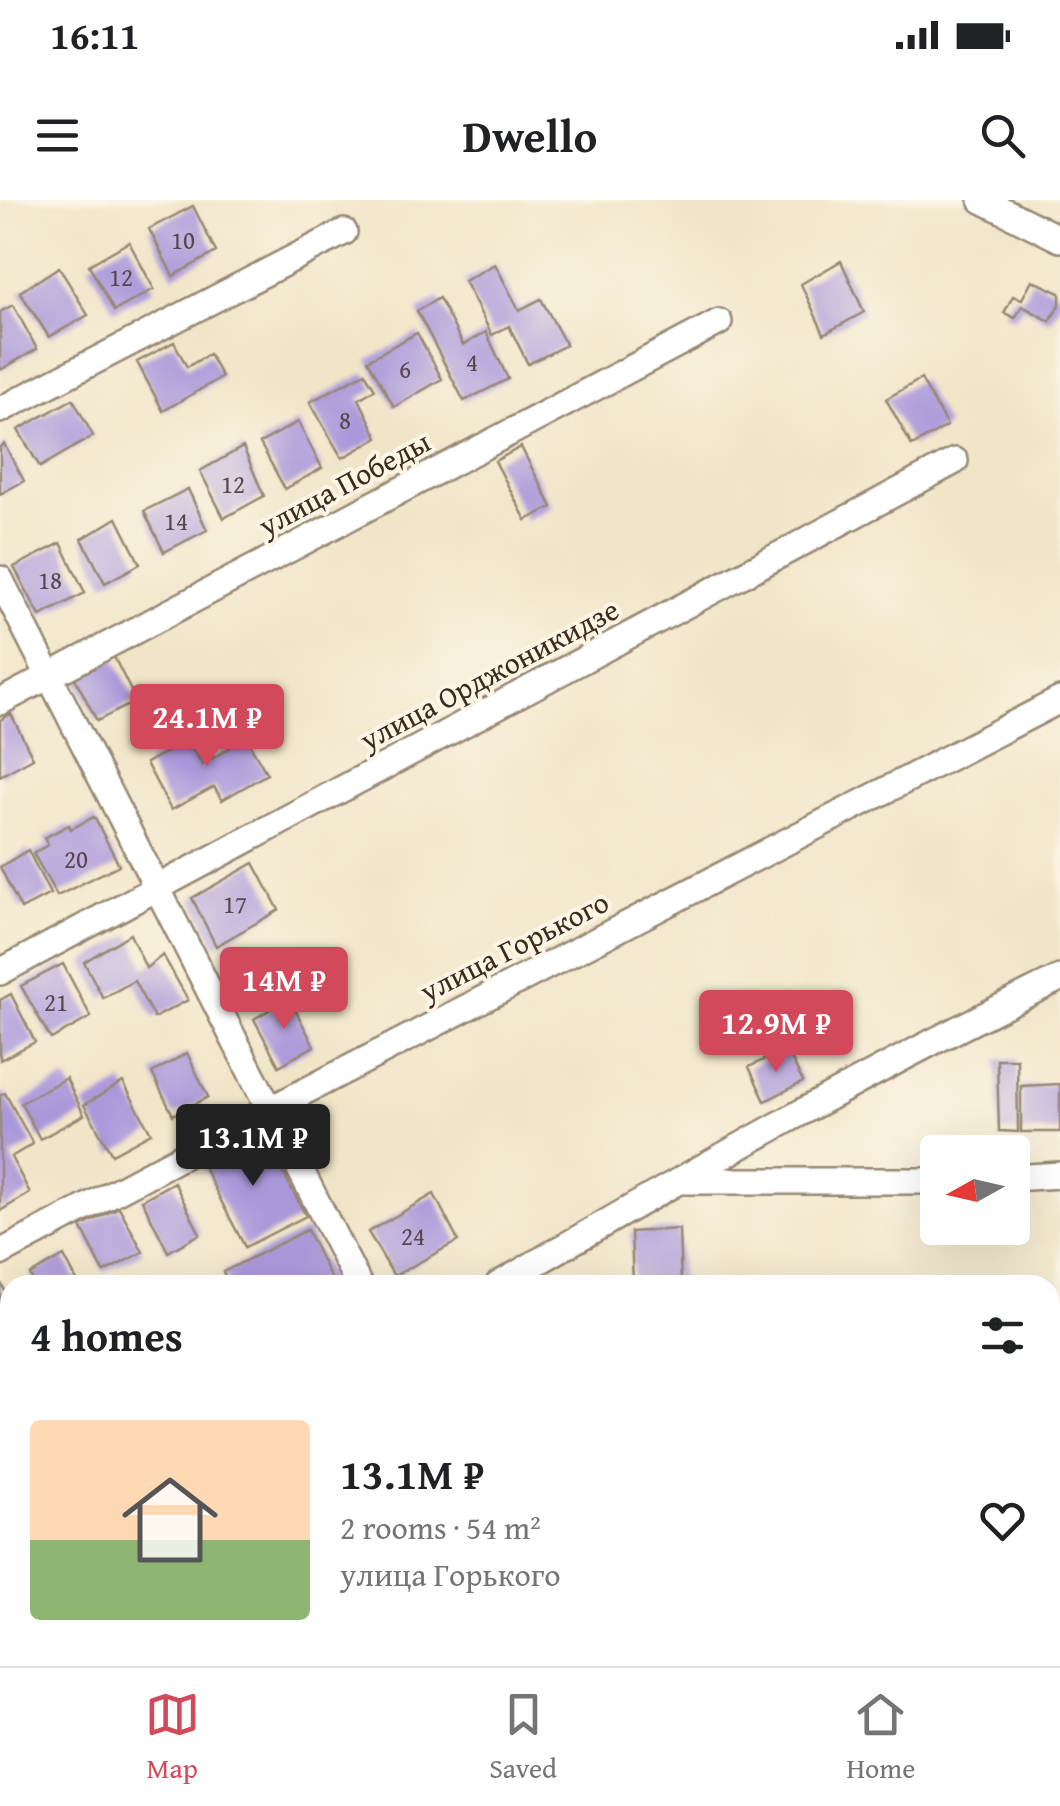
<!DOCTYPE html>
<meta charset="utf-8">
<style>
:root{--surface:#fff;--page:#f6f6f6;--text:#202124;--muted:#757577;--line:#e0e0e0;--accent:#d1495b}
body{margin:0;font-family:"Gentium Book Plus",serif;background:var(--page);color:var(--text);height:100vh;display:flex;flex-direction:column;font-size:38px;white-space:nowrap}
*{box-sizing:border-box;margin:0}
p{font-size:32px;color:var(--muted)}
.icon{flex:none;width:55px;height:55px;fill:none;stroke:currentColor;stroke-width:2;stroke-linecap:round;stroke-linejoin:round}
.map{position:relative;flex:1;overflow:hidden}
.drawer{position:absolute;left:0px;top:1075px;width:1060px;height:392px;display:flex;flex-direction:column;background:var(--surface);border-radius:30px 30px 0 0;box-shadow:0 10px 40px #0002}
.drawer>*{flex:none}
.needle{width:65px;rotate:262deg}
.buttons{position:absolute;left:920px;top:935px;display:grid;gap:20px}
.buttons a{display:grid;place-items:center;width:110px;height:110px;border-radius:10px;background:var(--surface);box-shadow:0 10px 40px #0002;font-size:50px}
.price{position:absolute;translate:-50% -85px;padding:0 22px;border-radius:10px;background:var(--accent);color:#fff;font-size:32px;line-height:65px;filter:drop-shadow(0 2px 5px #0008)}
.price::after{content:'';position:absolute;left:50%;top:60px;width:30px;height:22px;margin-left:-15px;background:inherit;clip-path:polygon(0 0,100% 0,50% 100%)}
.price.active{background:#222;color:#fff}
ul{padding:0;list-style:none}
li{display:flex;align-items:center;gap:30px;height:250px;padding:0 30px}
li+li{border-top:2px solid var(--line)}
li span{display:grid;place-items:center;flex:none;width:280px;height:200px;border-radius:10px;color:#555}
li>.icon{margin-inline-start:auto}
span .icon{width:120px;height:120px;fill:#fffc;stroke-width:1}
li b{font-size:42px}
h2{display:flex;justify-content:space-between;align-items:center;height:120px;padding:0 30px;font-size:42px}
.status{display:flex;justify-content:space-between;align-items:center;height:70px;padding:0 50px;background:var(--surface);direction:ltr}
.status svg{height:28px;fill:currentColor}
header{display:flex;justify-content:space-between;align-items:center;height:130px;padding:0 30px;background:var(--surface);font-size:45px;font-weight:700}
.dock{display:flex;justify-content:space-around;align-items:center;height:140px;border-top:2px solid var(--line);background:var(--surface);font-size:28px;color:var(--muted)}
.dock a{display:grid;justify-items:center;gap:5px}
.dock .active{color:var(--accent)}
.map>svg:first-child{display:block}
.building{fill:#ab98da}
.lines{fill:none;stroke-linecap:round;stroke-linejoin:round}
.minor-casing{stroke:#968873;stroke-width:30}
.minor{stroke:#fff;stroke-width:25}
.labels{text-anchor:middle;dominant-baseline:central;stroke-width:8;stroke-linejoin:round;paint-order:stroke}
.number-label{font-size:25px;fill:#57464d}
.street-label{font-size:30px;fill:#3b2a1e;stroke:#fcf5e5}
</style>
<div class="status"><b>16:11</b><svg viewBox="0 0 49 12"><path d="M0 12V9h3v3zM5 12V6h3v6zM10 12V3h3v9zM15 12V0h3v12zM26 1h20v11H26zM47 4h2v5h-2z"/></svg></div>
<header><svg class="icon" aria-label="menu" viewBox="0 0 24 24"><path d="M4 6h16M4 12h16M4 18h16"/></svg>Dwello<svg class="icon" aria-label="search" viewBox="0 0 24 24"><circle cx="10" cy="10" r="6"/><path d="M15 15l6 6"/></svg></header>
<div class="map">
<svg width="1060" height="1466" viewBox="0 0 1060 1466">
<rect width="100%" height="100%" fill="#fcf5e5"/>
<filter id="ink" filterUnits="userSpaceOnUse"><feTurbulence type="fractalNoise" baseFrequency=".01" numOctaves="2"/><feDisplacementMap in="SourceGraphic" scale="20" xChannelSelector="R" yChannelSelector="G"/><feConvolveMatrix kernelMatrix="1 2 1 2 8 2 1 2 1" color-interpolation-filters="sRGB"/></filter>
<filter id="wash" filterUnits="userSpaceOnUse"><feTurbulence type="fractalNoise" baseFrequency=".0048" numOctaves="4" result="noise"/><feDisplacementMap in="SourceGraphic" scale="40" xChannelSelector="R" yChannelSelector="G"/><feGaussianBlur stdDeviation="2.25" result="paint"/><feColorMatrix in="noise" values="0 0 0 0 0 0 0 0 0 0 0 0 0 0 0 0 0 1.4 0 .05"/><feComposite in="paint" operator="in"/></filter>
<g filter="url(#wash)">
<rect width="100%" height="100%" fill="#f1e5c8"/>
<g id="blocks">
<path class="building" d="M193 6 216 52 173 76 149 29Z
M129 42 154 89 114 111 89 65Z
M841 61 864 112 824 134 801 84Z
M495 64 519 110 541 99 566 145 528 164 509 126 492 135 464 81Z
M59 67 88 115 49 137 20 92Z
M1032 80 1060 93V104L1050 121 1022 106 1015 118 1004 113 1013 96 1022 99Z
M439 98 463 145 486 132 508 179 464 201 417 111Z
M13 105 37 149 0 170V112Z
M417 133 442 179 394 207 368 160Z
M174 142 187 167 209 154 222 177 163 211 137 162Z
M365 173 375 189 359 199 378 238 342 258 310 202Z
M921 179 947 226 912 246 886 199Z
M73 199 93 236 40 267 18 230Z
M298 222 322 268 285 289 260 243Z
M4 244 24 281 0 294V247Z
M243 247 264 296 224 318 200 271Z
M521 247 552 307 526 320 495 261Z
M188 289 207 330 164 352 144 311Z
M117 318 140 364 105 383 82 339Z
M61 343 85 393 40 416 14 367Z
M114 457 136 501 97 521 75 478Z
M11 514 33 558 0 576V520Z
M235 519 267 574 222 600 214 587 171 610 146 563 188 540 202 565 229 548 219 527Z
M94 617 119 665 57 696 33 653 48 645 44 638 69 625 71 629Z
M28 650 50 694 21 709 0 667Z
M254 663 279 710 216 746 192 698Z
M130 734 146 768 163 755 188 800 154 818 134 781 103 798 84 762Z
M63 764 91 817 51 839 21 786Z
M11 794 35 842 0 860V800Z
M289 798 314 846 279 866 254 819Z
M786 849 803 882 765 901 749 867Z
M187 853 208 897 173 915 152 873Z
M997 859H1017L1018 932 999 931Z
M66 878 84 915 40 939 21 903Z
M123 882 151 933 112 954 84 905Z
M1060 884V932H1021V886Z
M5 893 33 944 11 957 30 993 0 1011V895Z
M260 929 306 1016 245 1047 201 962Z
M174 982 200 1034 168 1052 142 1000Z
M434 994 458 1041 394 1076 368 1032Z
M119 1007 143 1052 104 1072 81 1027Z
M679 1029 681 1082 633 1085 631 1032Z
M307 1030 334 1085H229L223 1072Z
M64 1056 79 1085H35L30 1075Z
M0 1081 10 1101V1140L0 1145Z
M0 1408 10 1429V1456L0 1461Z"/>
</g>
</g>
<g filter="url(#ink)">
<use href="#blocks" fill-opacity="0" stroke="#968873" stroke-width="2.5"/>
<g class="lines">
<defs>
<path id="minor" d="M982 0 1060 39
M0 210 344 32
M0 379 359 1085
M0 502 719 122
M0 772 955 261
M1012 978 1060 975
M682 981H938
M0 1053 269 910 1060 500
M498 1085C682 978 868 871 1060 778
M1050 1231 1060 1230
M0 1343 10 1338
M1050 1455H1060
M445 1458 447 1466
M840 1466 987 1458"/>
</defs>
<use href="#minor" class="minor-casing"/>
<use href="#minor" class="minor"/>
</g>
</g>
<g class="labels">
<g class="number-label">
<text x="183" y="40">10</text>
<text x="121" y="77">12</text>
<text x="472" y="162">4</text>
<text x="405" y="169">6</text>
<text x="345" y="220">8</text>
<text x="233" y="284">12</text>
<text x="176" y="321">14</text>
<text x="50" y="380">18</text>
<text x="76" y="659">20</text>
<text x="235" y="704">17</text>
<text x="56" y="802">21</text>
<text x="413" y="1036">24</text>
</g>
<g class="street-label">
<text transform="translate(344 283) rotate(-28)">улица Победы</text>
<text transform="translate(489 474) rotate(-28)">улица Орджоникидзе</text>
<text transform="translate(514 746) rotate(-27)">улица Горького</text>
</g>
</g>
</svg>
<div class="buttons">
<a><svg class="needle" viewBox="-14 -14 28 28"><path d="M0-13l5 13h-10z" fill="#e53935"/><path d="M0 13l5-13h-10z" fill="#757577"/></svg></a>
</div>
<b class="price" style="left:207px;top:569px">24.1M ₽</b>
<b class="price" style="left:284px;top:832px">14M ₽</b>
<b class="price" style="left:776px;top:875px">12.9M ₽</b>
<b class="price active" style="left:253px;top:989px">13.1M ₽</b>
<section class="drawer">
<h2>4 homes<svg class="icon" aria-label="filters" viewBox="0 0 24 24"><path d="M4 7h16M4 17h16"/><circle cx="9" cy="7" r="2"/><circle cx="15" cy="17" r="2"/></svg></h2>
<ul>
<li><span style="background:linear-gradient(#ffd9b3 60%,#8fb573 0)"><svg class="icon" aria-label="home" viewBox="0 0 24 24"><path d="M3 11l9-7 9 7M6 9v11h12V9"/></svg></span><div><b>13.1M ₽</b><p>2 rooms · 54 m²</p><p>улица Горького</p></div><svg class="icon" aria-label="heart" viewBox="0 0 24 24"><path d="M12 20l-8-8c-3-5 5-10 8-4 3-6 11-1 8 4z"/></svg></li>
</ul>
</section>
</div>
<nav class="dock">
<a class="active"><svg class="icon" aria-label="map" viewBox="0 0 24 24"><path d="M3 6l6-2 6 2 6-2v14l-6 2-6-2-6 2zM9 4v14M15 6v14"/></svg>Map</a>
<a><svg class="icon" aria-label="saved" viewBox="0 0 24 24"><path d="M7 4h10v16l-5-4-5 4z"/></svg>Saved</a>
<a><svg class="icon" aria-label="home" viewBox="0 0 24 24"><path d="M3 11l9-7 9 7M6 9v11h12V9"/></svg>Home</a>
</nav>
